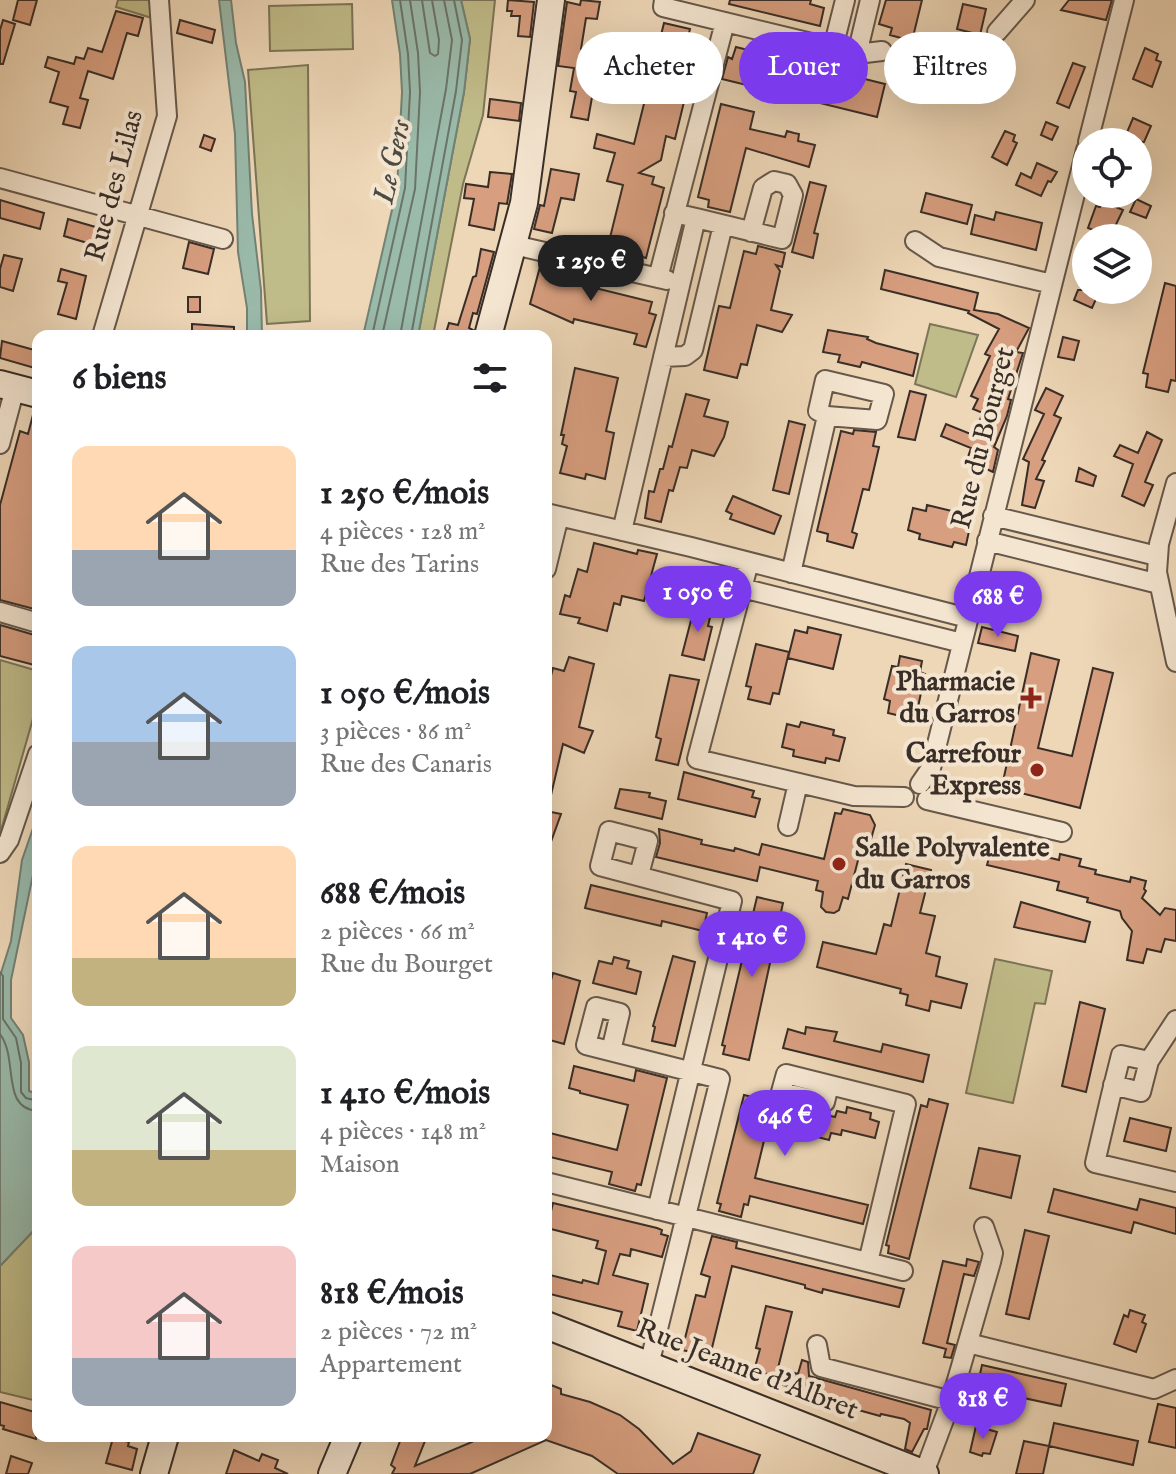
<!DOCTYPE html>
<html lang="fr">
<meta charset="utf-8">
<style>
:root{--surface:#fff;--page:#f2f2f2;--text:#202124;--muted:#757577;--accent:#7c3aed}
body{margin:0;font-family:"IM FELL English",serif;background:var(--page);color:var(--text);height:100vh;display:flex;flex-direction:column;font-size:30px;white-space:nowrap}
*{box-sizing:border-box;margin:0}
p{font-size:26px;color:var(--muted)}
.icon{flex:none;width:44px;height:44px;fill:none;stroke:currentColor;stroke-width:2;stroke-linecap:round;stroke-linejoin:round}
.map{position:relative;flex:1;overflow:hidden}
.drawer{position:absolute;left:32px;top:330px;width:520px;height:1112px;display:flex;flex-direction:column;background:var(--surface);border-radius:16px;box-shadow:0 8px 32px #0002}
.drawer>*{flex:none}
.guide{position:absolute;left:576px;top:32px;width:480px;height:72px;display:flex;gap:16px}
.fabs{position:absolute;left:1072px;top:128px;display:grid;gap:16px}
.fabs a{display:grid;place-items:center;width:80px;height:80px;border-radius:50%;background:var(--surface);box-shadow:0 8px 32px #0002;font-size:40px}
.price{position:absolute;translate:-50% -68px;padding:0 18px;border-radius:28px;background:var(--accent);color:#fff;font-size:26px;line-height:52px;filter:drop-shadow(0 2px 4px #0008)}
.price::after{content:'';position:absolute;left:50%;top:48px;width:24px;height:18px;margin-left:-12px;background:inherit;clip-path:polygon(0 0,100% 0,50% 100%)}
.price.current{background:#222;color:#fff}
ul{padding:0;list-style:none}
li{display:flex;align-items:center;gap:24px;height:200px;padding:0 40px}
li span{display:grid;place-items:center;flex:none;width:224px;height:160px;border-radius:16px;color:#555}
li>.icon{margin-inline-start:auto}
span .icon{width:96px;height:96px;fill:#fffc;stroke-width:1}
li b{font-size:34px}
h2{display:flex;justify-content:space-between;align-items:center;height:96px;padding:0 40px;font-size:34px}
.pill{padding:0 28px;border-radius:36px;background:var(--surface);box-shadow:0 8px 32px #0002;font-size:28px;line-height:72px}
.pill.current{background:var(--accent);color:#fff}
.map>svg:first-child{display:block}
.green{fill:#c0bc89;stroke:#7c7558;stroke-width:2}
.water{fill:#9abaaa;stroke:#738276;stroke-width:2}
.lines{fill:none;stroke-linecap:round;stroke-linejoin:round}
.shore{stroke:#6a7468;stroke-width:2}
.building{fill:#d79e7f;stroke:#392e27;stroke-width:2}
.street-casing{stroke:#66584b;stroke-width:22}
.secondary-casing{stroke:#392e27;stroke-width:30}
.street{stroke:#f4e5d0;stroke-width:18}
.secondary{stroke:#f4e5d0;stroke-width:26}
.poi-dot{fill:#8f2418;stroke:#f4e5d0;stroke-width:3}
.labels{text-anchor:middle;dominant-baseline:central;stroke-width:8;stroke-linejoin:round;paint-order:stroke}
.street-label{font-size:28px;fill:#392e27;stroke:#f4e5d0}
.poi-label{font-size:28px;font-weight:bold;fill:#392e27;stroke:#f4e5d0;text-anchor:end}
.water-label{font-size:30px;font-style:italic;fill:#4c4a41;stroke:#f4e5d0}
</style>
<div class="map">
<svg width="1176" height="1474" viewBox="0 0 1176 1474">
<rect width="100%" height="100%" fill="#eed7b7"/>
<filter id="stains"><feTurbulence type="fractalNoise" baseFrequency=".0025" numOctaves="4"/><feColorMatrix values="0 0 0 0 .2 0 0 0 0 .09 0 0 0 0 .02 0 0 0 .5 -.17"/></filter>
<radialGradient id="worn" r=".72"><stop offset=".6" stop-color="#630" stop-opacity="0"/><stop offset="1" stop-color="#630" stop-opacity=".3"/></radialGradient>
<path class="green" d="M118 0H151L152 18 116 7Z
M461 0H495L483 115 463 184 433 336H418L464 92 470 39Z
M352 4 353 49 270 51 269 6Z
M308 65 310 321 267 324 248 70Z
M930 324 978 335 956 397 915 384Z
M0 660 38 671V701L0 834Z
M995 959 1052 971 1045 1004 1035 1003 1013 1103 966 1093Z
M38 1226V1400L37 1401 0 1392V1266Z"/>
<path class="water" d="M219 0H231L236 43 245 82 252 214 261 290 262 336H247V308L238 252 235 134Z
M392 0H461L470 39 464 92 418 336H363L397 188 402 92 400 54Z
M38 814V851L11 980V1018L23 1035 29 1062V1091L38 1094V1226L0 1266V976L11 941 22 860Z"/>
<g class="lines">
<path class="shore" d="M422 0 430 53 435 56 438 54 439 40 432 0
M372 336 405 188 410 92 408 54 400 0
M382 336 415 189 420 92 418 53 410 0
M400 336 446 89 452 40 444 0
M411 336 456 91 462 40 454 0
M0 972 3 976V1019L16 1038 21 1063V1092L26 1098 38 1101
M0 1034C19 1059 0 1109 38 1111"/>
</g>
<path class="building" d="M18 0H37L30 25 13 20Z
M508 0 534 2 530 37 518 36 520 16H511L512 11H507Z
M581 0 600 2 597 19 586 18 581 49 595 51 593 62 598 63 588 120 571 117 576 92 570 91 574 68 558 66 567 2 580 5Z
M730 0H811L810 4 824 8 820 26 729 4Z
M886 0H922L912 41 890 35 892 28 879 24Z
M1069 0H1112L1106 20 1061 10Z
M963 4 986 9 980 35 957 29Z
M116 11 143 18 138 36 127 33 113 79 88 71 80 98 88 100 80 128 63 124 68 107 50 102 59 72 45 67 48 57 74 64 76 57 84 59 88 48 102 52Z
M3 20 15 24 3 64H0V30Z
M180 20 215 30 212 43 177 33Z
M664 23 690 29 688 37 699 40 675 139 666 136 661 160 639 173 654 177 652 184 664 188 646 258 635 255 634 260 606 254 623 185 607 181 615 153 594 148 597 134 634 144Z
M909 46 936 53 933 66 941 69 932 100 909 95 913 78 902 76Z
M736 47 885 84 877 117 722 79 728 57 732 59Z
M1145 48 1158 54 1156 60 1161 62 1152 87 1133 79Z
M1073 63 1085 67 1069 108 1057 103Z
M490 99 521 103 519 121 488 117Z
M721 104 754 112 750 129 785 137 787 131 794 133 799 134 798 141 815 145 809 167 746 148 730 212 708 207 709 200 698 197Z
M1133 118 1151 126 1144 142H1123Z
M1046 122 1058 127 1052 140 1041 135Z
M1005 131 1015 135 1013 141 1017 143 1007 165 992 157Z
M204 135 215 139 211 151 200 147Z
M1037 163 1057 172 1051 182 1048 181 1041 196 1016 185 1021 173 1031 178Z
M551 169 579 174 574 200 561 198 552 233 534 229 540 205 544 206Z
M490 172 512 174 507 204 499 203 494 230 469 225 474 199 464 198 466 184 488 187Z
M810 182 826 186 814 233 818 234 813 258 792 252Z
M926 193 972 205 967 224 921 212Z
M1136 199 1151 206 1146 218 1130 212Z
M0 200 44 213 40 229 0 218Z
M1102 201 1123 210 1110 237 1088 228 1096 206 1100 207Z
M996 212 1042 223 1036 250 971 234 975 215 994 220Z
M68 219 99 228 94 245 64 236Z
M189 242 214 249 208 274 183 268Z
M758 246 785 253 782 267 776 265 780 271 771 310 792 315 782 332 757 325 747 365 741 364 737 378 704 370 719 306 730 308 744 251 756 254Z
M481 249 494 252 477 314 473 313 469 328 473 330 472 336H445L449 323 458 325 473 277 476 276Z
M4 255 22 259 13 291 0 287V269Z
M541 263 583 273 587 286 652 302 649 313 656 315 646 347 634 344 637 334 574 319 573 323 530 304Z
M61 269 86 276 76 319 58 314 67 283 58 281Z
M885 270 978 293 974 310 998 314 1029 328 1016 352 1023 353 1008 399 1011 400 1007 416 994 447 998 450 993 472 967 460 971 448 941 436 946 424 973 435 983 413 973 409 978 399 971 396 990 356 985 354 999 329 968 313 969 311 881 289Z
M1165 283 1176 286V381L1171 380 1168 392 1146 387 1148 374 1143 373Z
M1078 290H1100L1092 308 1074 300Z
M188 297H200V312H188Z
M192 324 234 327V336H192Z
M828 330 868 337 867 339 876 343 918 354 913 376 862 362 860 367 838 362 840 355 823 352Z
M1063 337 1079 341 1074 360 1058 357Z
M2 341 38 351V369L0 358Z
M575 368 618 378 606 431 614 433 605 479 586 474 585 479 560 473 567 446 562 444 564 435H561Z
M1046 388 1063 396 1054 415 1061 418 1042 460 1045 461 1036 479 1044 481 1035 508 1022 505 1029 462 1023 459 1044 414 1035 410Z
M910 391 926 395 915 440 898 437Z
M686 394 709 400 704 416 728 422 724 437 714 456 692 450 687 468 680 467 673 491 669 490 661 522 645 518 649 491 654 492 660 469H663L669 446 672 447Z
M34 411 38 412V610L0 600V505L20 431 28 434Z
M789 421 805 425 789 494 773 490Z
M854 430 876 432 873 446 879 447 869 490 863 489 852 532 857 534 853 548 827 541 828 534 817 531 841 431 853 434Z
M1147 432 1162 440 1145 482 1153 485 1144 506 1122 496 1133 464 1114 456 1120 445 1138 453Z
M1079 468 1096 476 1093 486 1076 481Z
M733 496 781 516 774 534 730 519 732 514 726 511Z
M927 505 960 513 959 518 971 522 966 545 954 542 952 547 919 539 920 534 908 530 913 508 926 511Z
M594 543 637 554 638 550 657 554 644 601 622 596 620 605 614 603 607 631 578 623 580 618 560 614 565 595 570 597 578 569 587 572Z
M695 605 712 609 708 626 712 627 704 660 682 655Z
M0 625 38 636V666L0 656Z
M808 627 841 635 833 669 788 658 795 630 807 633Z
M982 627 1018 636 1015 651 978 643Z
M756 644 789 652 779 694 773 693 770 704 748 699 751 687 746 686Z
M1031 653 1059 660 1038 748 1072 756 1093 668 1113 673 1080 808 1013 791 1014 789 1002 786Z
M900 656 922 661 920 672 925 674 918 707 912 706 909 718 888 713 890 701 884 699 892 666 898 667Z
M569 657 594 664 579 727 593 731 584 753 563 744 551 795H546V695L553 668 564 671Z
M670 675 699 680 678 765 656 760 661 739 656 737Z
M801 722 834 730 833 735 845 738 839 761 826 758 825 763 793 756 794 750 782 747 787 724 799 727Z
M684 772 754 791 752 797 760 799 755 817 678 799Z
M620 789 650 793 649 797 666 801 662 819 615 808Z
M843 809 870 815 875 825 871 839 864 837 848 899 843 897 839 910 834 913 826 912 821 907 823 892 816 890 818 881 760 867 757 881 656 857 660 843 659 829 702 840 701 844 734 851 735 848 759 855 762 844 824 859 835 813 841 814Z
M546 811 561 814 548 850H546Z
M993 844 1059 860 1060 854 1081 859 1079 866 1096 870 1095 874 1130 882 1131 877 1146 881 1144 889 1146 891 1142 898 1160 915 1165 908 1176 910V941L1165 939 1161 952 1147 949 1143 963 1127 960 1132 931 1122 918 1120 911 1087 902 1088 898 1057 890 1059 882 987 865Z
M906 864 931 870 920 913 935 916 926 953 940 957 936 976 967 984 961 1008 931 1001 929 1011 906 1005 908 995 900 993 901 989 817 967 823 942 876 954 884 924 891 926Z
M591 885 707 913 703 931 662 921 661 926 585 908Z
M757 897 783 903 749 1060 723 1054 725 1046 722 1045Z
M1021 902 1090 922 1085 942 1014 927Z
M673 956 695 962 675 1046 652 1041 655 1027 653 1026Z
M614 957 629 961 627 968 641 972 636 994 593 983 599 961 612 964Z
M553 973 580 981 564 1044 546 1039V990L548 991Z
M1080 1002 1105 1009 1086 1092 1062 1086Z
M806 1027 837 1032 834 1041 881 1052 883 1044 929 1055 923 1082 783 1048 788 1029 805 1034Z
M574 1066 634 1081 636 1070 667 1078 641 1185 637 1184 635 1191 609 1184 612 1172 546 1156V1132L617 1150 628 1105 580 1093V1091L569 1088Z
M744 1095 835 1117 837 1111 846 1113 847 1107 871 1113 870 1119 879 1122 875 1138 842 1130 841 1135 831 1133 829 1140 768 1124 755 1178 868 1205 863 1224 750 1196 748 1205 744 1204 741 1217 719 1211 721 1204 717 1203Z
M929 1099 948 1104 909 1259 888 1253 889 1246 886 1245 921 1105 927 1107Z
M1130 1118 1171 1128 1166 1151 1124 1141Z
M979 1148 1020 1156 1011 1198 970 1188Z
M1054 1189 1137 1210 1140 1199 1176 1208V1234L1134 1222 1131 1233 1048 1212Z
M553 1203 657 1228 662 1230 661 1234 668 1236 662 1257 631 1249 630 1256 620 1254 613 1275 648 1284 637 1331 618 1326 622 1312 546 1293V1274L582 1283 583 1280 598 1284 606 1251 596 1248 598 1241 547 1228Z
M1025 1230 1049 1236 1029 1319 1006 1314Z
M712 1236 737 1242 736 1248 904 1289 899 1307 823 1289 822 1293 805 1288V1285L732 1266 710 1356 682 1350 696 1295 705 1297 710 1277 701 1274Z
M967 1259 979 1262 974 1276 964 1274 947 1343 955 1345 951 1358 944 1357 946 1349 923 1343 943 1261 966 1266Z
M766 1306 792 1312 776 1376 754 1371 760 1349 756 1348Z
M1130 1310 1145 1315 1142 1322 1146 1324 1136 1352 1114 1344 1124 1315 1128 1317Z
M802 1360 808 1362 809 1376 931 1410 927 1429H924L912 1452 905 1449 910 1423 904 1419 881 1414 880 1416 804 1395 803 1399 792 1396 793 1392 787 1391 788 1386 783 1385 787 1371 798 1374Z
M982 1365 1066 1384 1061 1406 977 1388Z
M546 1383 561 1389V1394L590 1402 620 1415 639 1429 673 1464 691 1451 698 1433 760 1455 753 1474H618L592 1456 546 1440 470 1474H392L395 1468 391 1465 402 1436H427L415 1466 472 1442 469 1436H546Z
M0 1402 38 1413 36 1439 3 1429 4 1426 0 1425Z
M1158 1404 1176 1408V1448L1149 1442Z
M1054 1423 1138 1441 1133 1465 1049 1446Z
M976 1426 997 1432 990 1454 983 1453 982 1456 970 1452Z
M113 1438 129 1442 128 1446 137 1449 132 1470 106 1463Z
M1024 1441 1049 1446 1043 1474H1016Z
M234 1450 259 1461 262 1454 278 1460 275 1468 288 1474H226Z
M11 1456 32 1463 28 1474H6Z"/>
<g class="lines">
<defs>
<path id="street" d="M664 0 663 7 857 54 882 51
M997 32 1025 0
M833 48 845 0
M857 54 870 0
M1088 142 1124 0
M0 178 223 239
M696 218 782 239 793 195 787 184 774 181 763 188 751 232
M915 241 939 257 1052 284
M514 245 667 280
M658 278 725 22
M102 336 167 116 159 0
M663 357 685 356 693 350 723 225
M0 444 15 388
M1176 483 1159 544 1157 572 1176 662
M546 513 691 547 968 618
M993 516 1157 556
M622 531 696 218 674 213
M987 541 1159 584
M749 562 697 759 854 796 904 797
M546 569 559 516
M791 573 827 416 818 411 825 380 884 394 877 420 827 416
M742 588 962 643
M0 612 38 623
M920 784 931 768 1086 150
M927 800 1062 832
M788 826 798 783
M0 853 9 840 38 754
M639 875 648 841 609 831 600 866 732 901 657 1210
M611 1051 620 1013 596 1007 586 1045 720 1079 649 1365
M1149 1061 1176 1020
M829 1085 825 1102 781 1092 786 1074 906 1104 868 1262
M1113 1085 1141 1092 1149 1061 1121 1055 1111 1095 1095 1163 1176 1182
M546 1182 903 1271
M968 1343 1154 1389 1176 1379
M817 1345 821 1367 951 1401
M924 1473 951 1401 991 1262 993 1253 984 1227"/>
<path id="secondary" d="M488 336 524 203 551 0
M0 384 38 394
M546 1325 925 1474
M154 1474 165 1436
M332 1474 348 1436"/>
</defs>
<use href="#street" class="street-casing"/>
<use href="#secondary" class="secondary-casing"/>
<use href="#street" class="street"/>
<use href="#secondary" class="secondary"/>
</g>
<g class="poi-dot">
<path d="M1027 686h8v8h8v8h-8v8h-8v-8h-8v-8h8z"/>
<circle cx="1037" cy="770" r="8"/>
<circle cx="839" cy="864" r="8"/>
</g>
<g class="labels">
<g class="street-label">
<text transform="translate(115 186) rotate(-75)">Rue des Lilas</text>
<text transform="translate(984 438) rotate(-76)">Rue du Bourget</text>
<text transform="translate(747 1370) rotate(21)">Rue Jeanne d'Albret</text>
</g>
<g class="poi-label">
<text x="1015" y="682">Pharmacie<tspan x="1015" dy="32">du Garros</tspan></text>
<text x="1021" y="754">Carrefour<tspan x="1021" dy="32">Express</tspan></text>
<text x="855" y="848" text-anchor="start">Salle Polyvalente<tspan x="855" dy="32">du Garros</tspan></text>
</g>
<g class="water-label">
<text transform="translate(393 162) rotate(-78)">Le Gers</text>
</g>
</g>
<rect width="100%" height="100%" filter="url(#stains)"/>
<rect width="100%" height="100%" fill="url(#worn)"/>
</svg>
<div class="fabs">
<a><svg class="icon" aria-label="locate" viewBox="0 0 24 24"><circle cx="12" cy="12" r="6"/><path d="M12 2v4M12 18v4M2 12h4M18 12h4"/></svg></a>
<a><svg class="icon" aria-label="layers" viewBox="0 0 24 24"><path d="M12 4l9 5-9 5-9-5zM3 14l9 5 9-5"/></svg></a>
</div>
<b class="price current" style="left:591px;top:303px">1 250 €</b>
<b class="price" style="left:698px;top:634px">1 050 €</b>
<b class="price" style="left:998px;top:639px">688 €</b>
<b class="price" style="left:752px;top:979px">1 410 €</b>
<b class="price" style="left:785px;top:1158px">646 €</b>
<b class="price" style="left:983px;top:1441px">818 €</b>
<div class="guide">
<a class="pill">Acheter</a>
<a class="pill current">Louer</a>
<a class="pill">Filtres</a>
</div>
<section class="drawer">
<h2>6 biens<svg class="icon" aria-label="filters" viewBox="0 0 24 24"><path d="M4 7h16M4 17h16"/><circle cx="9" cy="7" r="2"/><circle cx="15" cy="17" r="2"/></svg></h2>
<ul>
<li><span style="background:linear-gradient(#ffd9b3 65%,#9aa5b1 0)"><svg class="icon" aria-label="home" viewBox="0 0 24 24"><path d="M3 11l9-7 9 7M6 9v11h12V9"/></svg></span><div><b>1 250 €/mois</b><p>4 pièces · 128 m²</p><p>Rue des Tarins</p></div></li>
<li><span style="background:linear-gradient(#a9c7e8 60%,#9aa5b1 0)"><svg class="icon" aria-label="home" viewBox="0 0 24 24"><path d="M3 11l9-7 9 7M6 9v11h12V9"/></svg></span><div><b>1 050 €/mois</b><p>3 pièces · 86 m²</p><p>Rue des Canaris</p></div></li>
<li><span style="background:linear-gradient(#ffd9b3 70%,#c2b280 0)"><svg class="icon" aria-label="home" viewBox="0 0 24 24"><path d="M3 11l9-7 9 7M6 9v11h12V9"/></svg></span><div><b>688 €/mois</b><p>2 pièces · 66 m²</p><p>Rue du Bourget</p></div></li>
<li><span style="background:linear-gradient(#dfe7d0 65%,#c2b280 0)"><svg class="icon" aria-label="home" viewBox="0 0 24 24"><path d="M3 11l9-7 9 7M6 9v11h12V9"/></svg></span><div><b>1 410 €/mois</b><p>4 pièces · 148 m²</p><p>Maison</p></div></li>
<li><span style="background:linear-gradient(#f6c9c9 70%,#9aa5b1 0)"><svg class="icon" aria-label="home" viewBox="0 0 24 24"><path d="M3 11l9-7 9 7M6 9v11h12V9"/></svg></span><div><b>818 €/mois</b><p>2 pièces · 72 m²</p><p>Appartement</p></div></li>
</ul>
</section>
</div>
